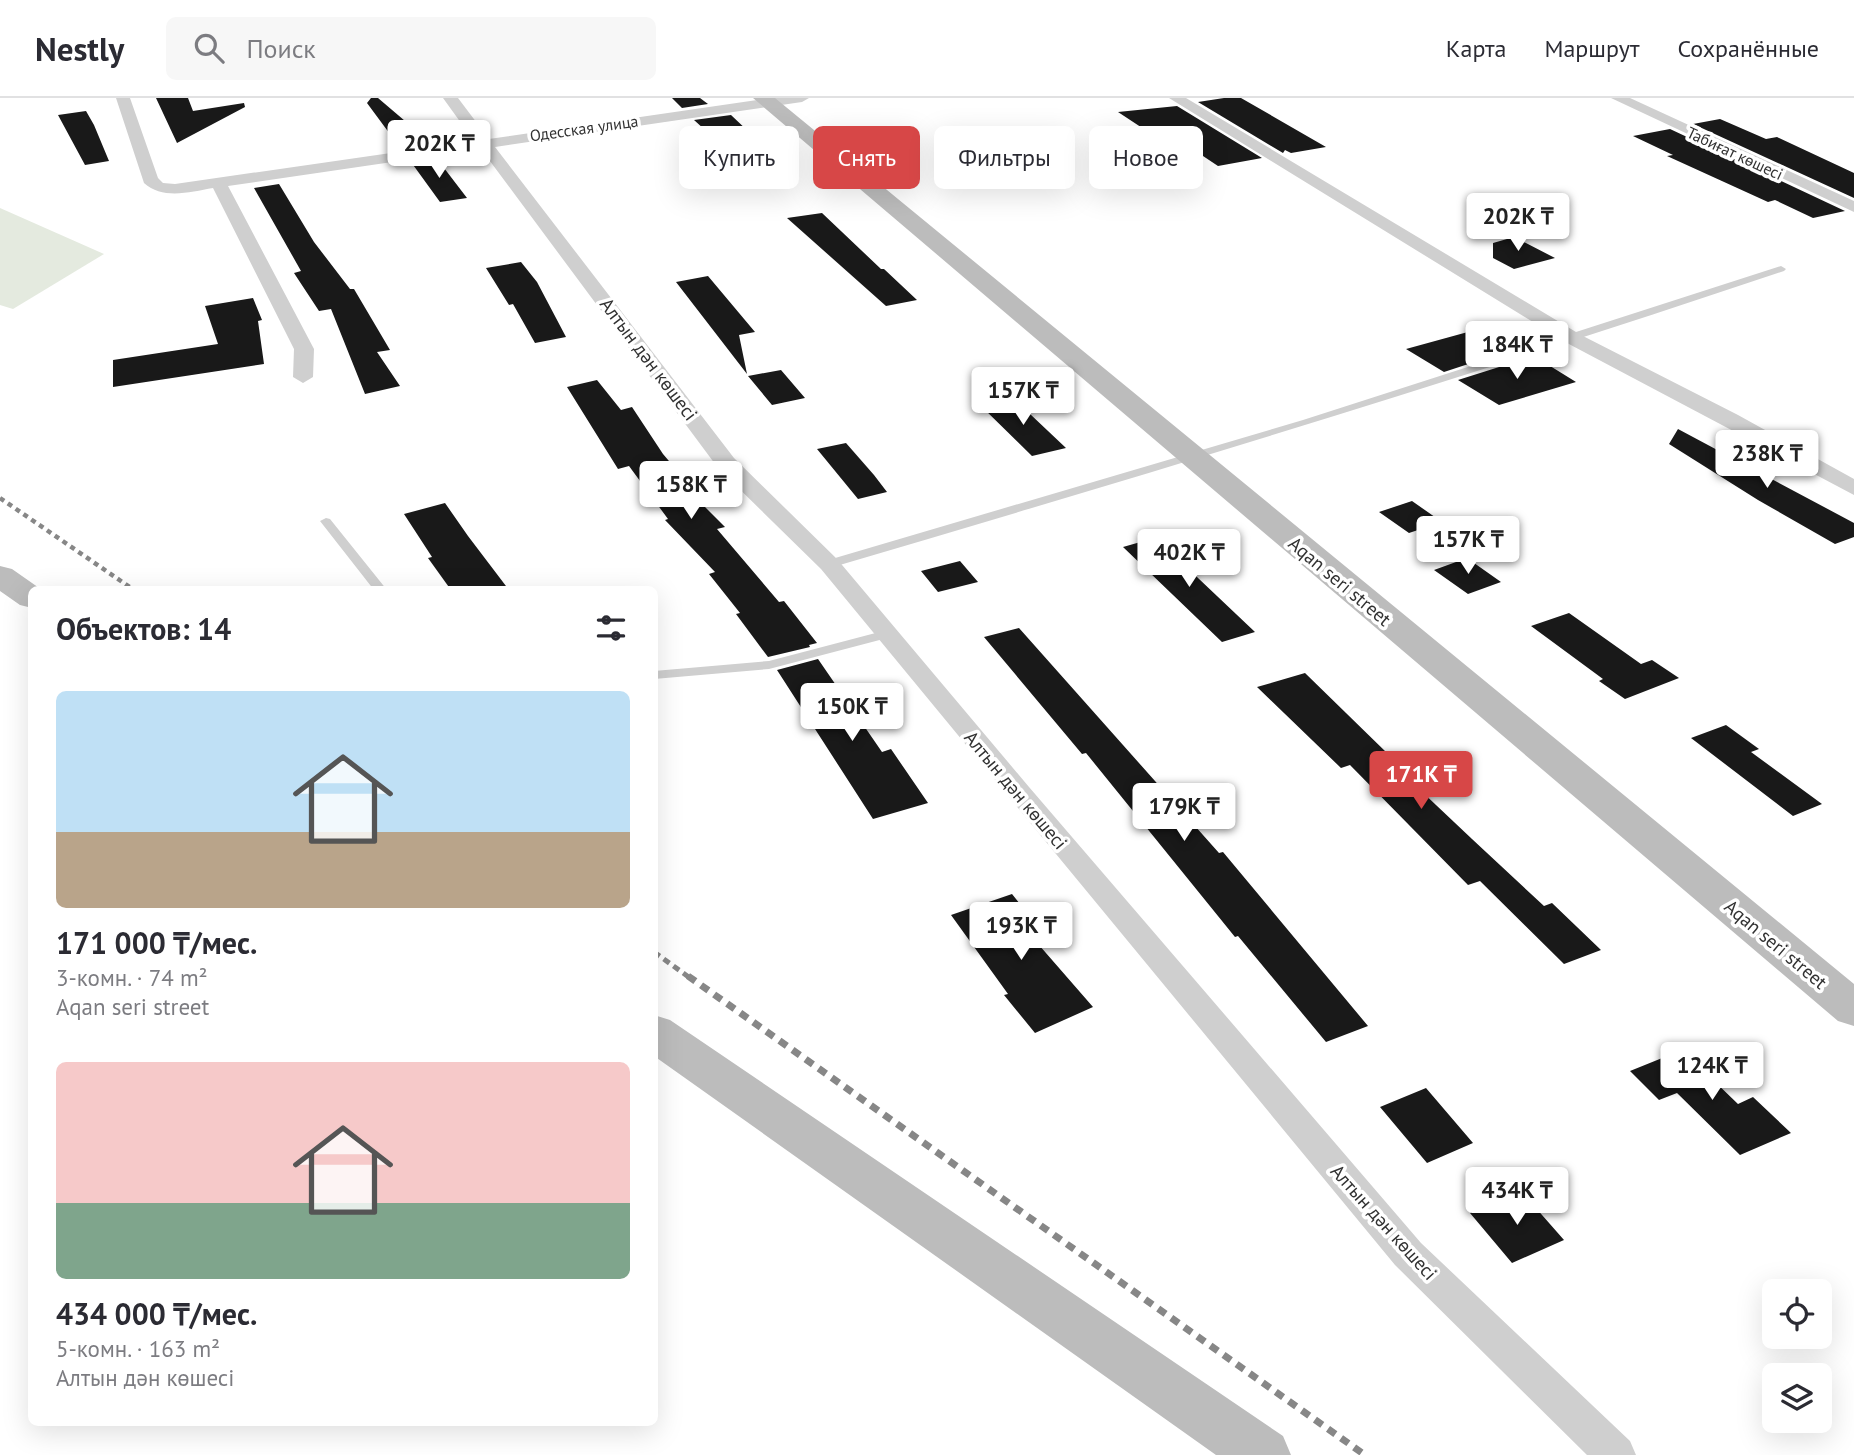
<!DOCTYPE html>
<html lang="ru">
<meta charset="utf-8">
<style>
:root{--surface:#fff;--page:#f7f7f7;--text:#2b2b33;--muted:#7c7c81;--line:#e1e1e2;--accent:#d74747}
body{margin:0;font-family:"PT Sans",sans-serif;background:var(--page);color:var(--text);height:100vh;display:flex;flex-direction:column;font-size:26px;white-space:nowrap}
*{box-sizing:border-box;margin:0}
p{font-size:23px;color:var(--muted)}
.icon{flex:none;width:38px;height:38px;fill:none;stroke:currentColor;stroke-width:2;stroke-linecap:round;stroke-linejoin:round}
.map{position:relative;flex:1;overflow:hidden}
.drawer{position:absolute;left:28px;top:488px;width:630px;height:840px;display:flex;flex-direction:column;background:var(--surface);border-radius:10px;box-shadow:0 7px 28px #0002}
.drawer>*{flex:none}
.hud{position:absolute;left:679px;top:28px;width:665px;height:63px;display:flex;gap:14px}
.controls{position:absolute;left:1762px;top:1181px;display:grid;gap:14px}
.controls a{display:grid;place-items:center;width:70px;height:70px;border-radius:10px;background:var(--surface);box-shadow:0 7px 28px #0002;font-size:35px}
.price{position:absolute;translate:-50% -60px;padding:0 16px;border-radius:7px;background:#fff;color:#222;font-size:23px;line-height:46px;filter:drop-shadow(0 2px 4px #0008)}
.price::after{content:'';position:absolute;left:50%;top:42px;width:21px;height:16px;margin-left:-10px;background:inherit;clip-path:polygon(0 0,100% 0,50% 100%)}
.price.current{background:var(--accent);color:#fff}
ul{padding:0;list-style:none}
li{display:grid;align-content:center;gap:14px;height:371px;padding:0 28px}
li span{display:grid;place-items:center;height:217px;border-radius:10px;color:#555}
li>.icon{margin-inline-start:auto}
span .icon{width:126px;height:126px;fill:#fffc;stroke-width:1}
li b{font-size:30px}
h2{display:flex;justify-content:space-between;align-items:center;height:84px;padding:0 28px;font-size:30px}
.chip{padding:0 24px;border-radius:10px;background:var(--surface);box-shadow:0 7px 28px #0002;font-size:24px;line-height:63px}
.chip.current{background:var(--accent);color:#fff}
header{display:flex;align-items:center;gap:42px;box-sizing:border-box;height:98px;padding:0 35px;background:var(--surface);border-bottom:2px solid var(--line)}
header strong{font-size:33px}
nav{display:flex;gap:38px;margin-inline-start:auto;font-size:24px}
.search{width:490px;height:63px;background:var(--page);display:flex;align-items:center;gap:18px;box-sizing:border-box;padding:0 24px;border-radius:10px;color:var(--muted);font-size:26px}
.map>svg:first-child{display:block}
.green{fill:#e4eadf}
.building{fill:#191919}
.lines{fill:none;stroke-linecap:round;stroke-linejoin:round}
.lane{fill:#cfcfcf;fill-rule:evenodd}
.street{fill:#cfcfcf;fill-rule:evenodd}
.secondary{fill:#bcbcbc;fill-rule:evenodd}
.rail-far2{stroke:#878787;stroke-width:4.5;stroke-dasharray:5 4.5;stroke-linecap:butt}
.rail-far1{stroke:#878787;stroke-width:5;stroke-dasharray:7 5;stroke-linecap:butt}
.rail{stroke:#878787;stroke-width:7;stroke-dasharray:9 7;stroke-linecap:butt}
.labels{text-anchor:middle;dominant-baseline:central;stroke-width:7;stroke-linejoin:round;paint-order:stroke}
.far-street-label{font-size:16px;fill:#323232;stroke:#fff}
.street-label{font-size:19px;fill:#323232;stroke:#fff}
</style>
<header>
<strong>Nestly</strong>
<div class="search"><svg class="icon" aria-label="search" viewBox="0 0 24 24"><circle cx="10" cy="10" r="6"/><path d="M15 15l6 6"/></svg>Поиск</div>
<nav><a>Карта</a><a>Маршрут</a><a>Сохранённые</a></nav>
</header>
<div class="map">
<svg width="1854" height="1357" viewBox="0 0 1854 1357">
<rect width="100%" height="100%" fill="#fff"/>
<path class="green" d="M0 110 104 156 13 211 0 207Z"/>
<path class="building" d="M156 0H188L193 13 244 5 245 9 177 45Z
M371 0H378L432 46 401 51 367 5Z
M672 0H700L708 6 682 10Z
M1224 0H1241L1326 49 1291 55 1285 52 1283 55 1198 4Z
M1177 8 1262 60 1218 68 1203 58 1192 60 1171 45H1165L1118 14Z
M86 13 94 27 109 63 85 67 58 17Z
M731 17 770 54 736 60 694 22Z
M1720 21 1766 41 1777 39 1854 75V100L1693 26Z
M1670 31 1845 113 1813 120 1775 102 1768 104 1667 58 1673 57 1633 38Z
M442 59 447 65 441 66 467 100 440 104 411 64Z
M279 86 314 144 350 191H354L390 252 377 254 400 288 365 296 331 211 319 213 294 175 301 173 254 90Z
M822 115 881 171H884L917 202 886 208 787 120Z
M1514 139 1555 160 1514 171 1493 160V145Z
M521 164 537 184 566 239 535 245 513 206 509 207 486 170Z
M708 178 755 234 739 237 747 276 676 184Z
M253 200 262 222 258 223 264 266 113 289V262L218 246 205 208Z
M1486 229 1520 249 1444 274 1406 251Z
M1534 258 1576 284 1499 307 1458 282Z
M781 272 805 300 772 307 748 278Z
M597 282 621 312 632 309 663 356 691 389 686 390 725 429 717 431 779 504 784 503 817 545 809 547 810 549 768 559 736 516 740 515 709 476 715 474 665 422 668 421 629 368 618 371 567 289Z
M1013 300 1066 350 1032 358 980 307Z
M1678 331 1854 425V439L1835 446 1758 402 1669 346Z
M846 345 874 377 887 394 858 401 817 351Z
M1412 403 1442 424 1409 435 1379 414Z
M445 405 468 438 509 492H451L428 460 432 459 404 416Z
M1158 439 1198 480 1255 534 1222 544 1123 449Z
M1467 460 1501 484 1468 496 1434 472Z
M960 463 978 484 938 494 921 473Z
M1569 515 1641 566 1652 562 1679 580 1625 601 1599 583 1603 581 1531 528Z
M1019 530 1219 755 1223 754 1368 928 1326 944 1238 838 1235 839 1086 655 1082 656 984 539Z
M818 561 882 654 891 651 928 705 873 721 777 572Z
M1305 575 1387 655 1382 656 1472 741 1544 808 1552 805 1601 852 1564 866 1480 783 1468 787 1350 667 1341 670 1257 589Z
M1726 627 1759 651 1751 654 1822 706 1793 718 1691 640Z
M1012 796 1049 843 1039 847 1093 909 1035 935 1004 897 1008 896 951 817Z
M1682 952 1738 1006 1753 999 1791 1035 1740 1057 1677 995 1659 1002 1630 973Z
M1426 990 1473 1045 1427 1065 1380 1009Z
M1521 1093 1564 1142 1512 1165 1470 1115Z"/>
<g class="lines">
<path class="lane" d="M1781 168 1786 171 1784 173C1469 279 1152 375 833 469L829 470 823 466 825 463 1303 322Z
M326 420 330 421 387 492H374L320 423Z
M887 532 893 536 891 539 769 571 654 581V573L769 563Z"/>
<path class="street" d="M116 0H130L158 80 163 85 175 86 474 43 443 0H458L489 41 771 0H809L802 4 495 49 734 360 837 461 1029 689 1421 1145 1630 1343 1636 1357H1587L1395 1167 821 471 718 370 481 51 228 88 314 251 313 279 303 285 293 279 294 251 213 90C190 94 163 102 144 85Z
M1169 0H1186L1581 237 1738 317 1854 381V397L1567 245Z
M1611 0H1630L1854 103V114Z"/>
<path class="secondary" d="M753 0H775L1854 886V928L1838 923Z
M0 468 12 471 42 492H32V510L20 507 0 493Z
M654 917 670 922 1283 1338 1291 1357H1216L654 958Z"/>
<path class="rail-far2" d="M0 400 134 492"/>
<path class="rail-far1" d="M654 854 690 880"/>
<path class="rail" d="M688 878 1365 1357"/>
</g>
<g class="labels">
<g class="far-street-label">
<text transform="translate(584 30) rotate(-8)">Одесская улица</text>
<text transform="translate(1735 55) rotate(25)">Табиғат көшесі</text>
</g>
<g class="street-label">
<text transform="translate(649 261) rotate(53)">Алтын дән көшесі</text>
<text transform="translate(1340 483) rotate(40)">Aqan seri street</text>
<text transform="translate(1016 692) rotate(50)">Алтын дән көшесі</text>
<text transform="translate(1776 846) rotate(40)">Aqan seri street</text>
<text transform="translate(1384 1124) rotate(48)">Алтын дән көшесі</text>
</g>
</g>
</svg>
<div class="controls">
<a><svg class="icon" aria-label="locate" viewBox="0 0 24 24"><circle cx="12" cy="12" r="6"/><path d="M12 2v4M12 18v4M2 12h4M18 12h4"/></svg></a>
<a><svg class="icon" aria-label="layers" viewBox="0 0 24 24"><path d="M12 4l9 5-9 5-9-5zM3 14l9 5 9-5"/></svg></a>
</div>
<b class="price" style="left:439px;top:82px">202K ₸</b>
<b class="price" style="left:1518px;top:155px">202K ₸</b>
<b class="price" style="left:1517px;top:283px">184K ₸</b>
<b class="price" style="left:1023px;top:329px">157K ₸</b>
<b class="price" style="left:1767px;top:392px">238K ₸</b>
<b class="price" style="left:691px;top:423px">158K ₸</b>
<b class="price" style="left:1468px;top:478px">157K ₸</b>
<b class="price" style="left:1189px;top:491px">402K ₸</b>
<b class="price" style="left:852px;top:645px">150K ₸</b>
<b class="price current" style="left:1421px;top:713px">171K ₸</b>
<b class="price" style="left:1184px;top:745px">179K ₸</b>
<b class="price" style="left:1021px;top:864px">193K ₸</b>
<b class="price" style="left:1712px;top:1004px">124K ₸</b>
<b class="price" style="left:1517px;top:1129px">434K ₸</b>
<div class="hud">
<a class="chip">Купить</a>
<a class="chip current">Снять</a>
<a class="chip">Фильтры</a>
<a class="chip">Новое</a>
</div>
<section class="drawer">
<h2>Объектов: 14<svg class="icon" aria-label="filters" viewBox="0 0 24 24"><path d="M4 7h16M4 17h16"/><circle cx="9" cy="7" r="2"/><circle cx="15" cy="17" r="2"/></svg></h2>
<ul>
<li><span style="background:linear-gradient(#bfe0f5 65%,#b9a48a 0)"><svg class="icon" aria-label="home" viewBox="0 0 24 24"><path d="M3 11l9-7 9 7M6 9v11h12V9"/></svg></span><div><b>171 000 ₸/мес.</b><p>3-комн. · 74 m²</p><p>Aqan seri street</p></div></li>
<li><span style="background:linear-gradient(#f6c9c9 65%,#7fa58c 0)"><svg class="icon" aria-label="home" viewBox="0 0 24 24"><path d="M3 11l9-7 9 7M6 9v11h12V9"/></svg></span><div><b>434 000 ₸/мес.</b><p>5-комн. · 163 m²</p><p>Алтын дән көшесі</p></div></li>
</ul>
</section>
</div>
